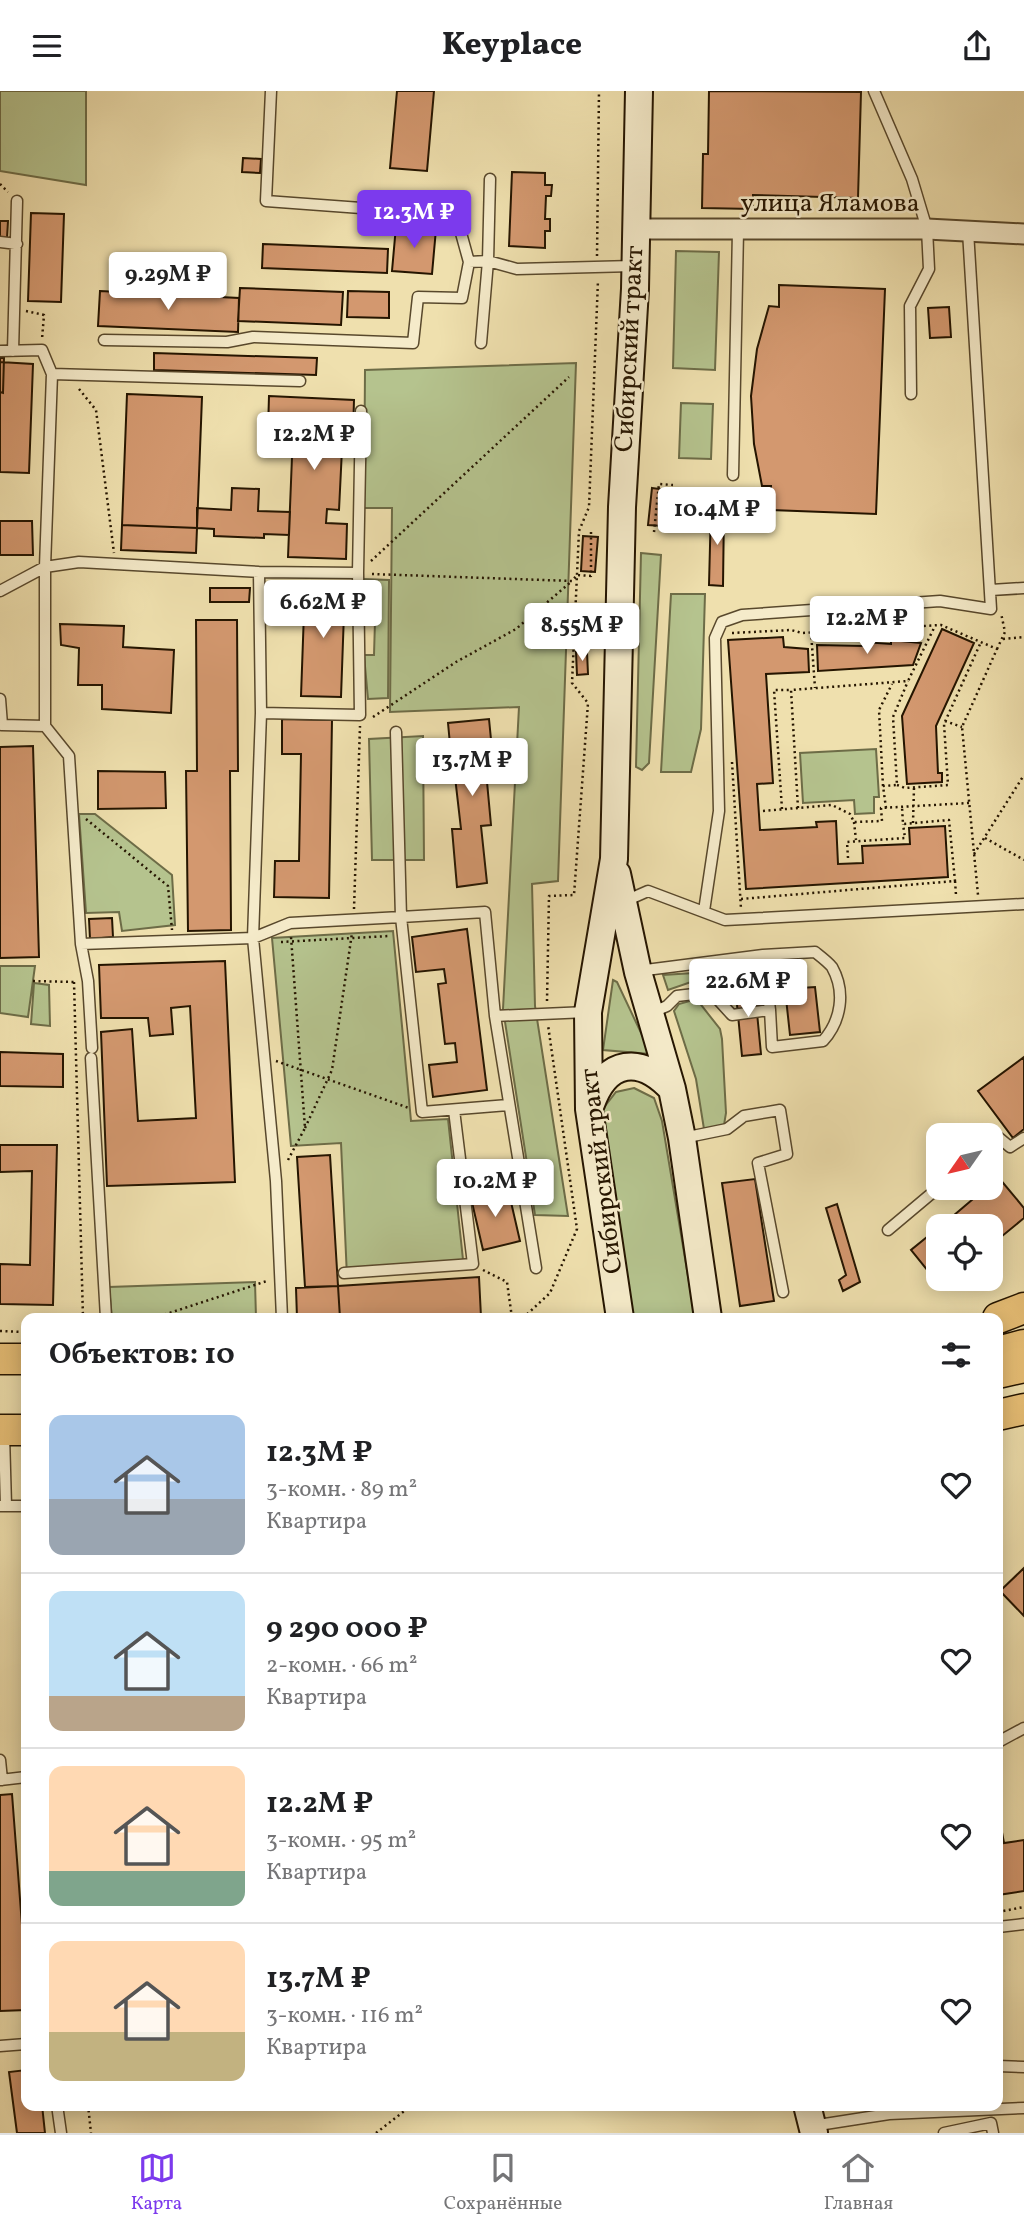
<!DOCTYPE html>
<html lang="ru">
<meta charset="utf-8">
<style>
:root{--surface:#fff;--page:#f2f2f2;--text:#202124;--muted:#757577;--line:#e0e0e0;--accent:#7c3aed}
body{margin:0;font-family:Vollkorn,serif;background:var(--page);color:var(--text);height:100vh;display:flex;flex-direction:column;font-size:26px;white-space:nowrap}
*{box-sizing:border-box;margin:0}
p{font-size:23px;color:var(--muted)}
.icon{flex:none;width:38px;height:38px;fill:none;stroke:currentColor;stroke-width:2;stroke-linecap:round;stroke-linejoin:round}
.map{position:relative;flex:1;overflow:hidden}
.details{position:absolute;left:21px;top:1222px;width:982px;height:798px;display:flex;flex-direction:column;background:var(--surface);border-radius:14px;box-shadow:0 4px 18px #0003}
.details>*{flex:none}
.needle{width:46px;rotate:236deg}
.tools{position:absolute;left:926px;top:1032px;display:grid;gap:14px}
.tools a{display:grid;place-items:center;width:77px;height:77px;border-radius:14px;background:var(--surface);box-shadow:0 4px 18px #0003;font-size:35px}
.price{position:absolute;translate:-50% -60px;padding:0 16px;border-radius:7px;background:#fff;color:#222;font-size:23px;line-height:46px;filter:drop-shadow(0 2px 4px #0008)}
.price::after{content:'';position:absolute;left:50%;top:42px;width:21px;height:16px;margin-left:-10px;background:inherit;clip-path:polygon(0 0,100% 0,50% 100%)}
.price.on{background:var(--accent);color:#fff}
ul{padding:0;list-style:none}
li{display:flex;align-items:center;gap:21px;height:175px;padding:0 28px}
li+li{border-top:2px solid var(--line)}
li span{display:grid;place-items:center;flex:none;width:196px;height:140px;border-radius:14px;color:#555}
li>.icon{margin-inline-start:auto}
span .icon{width:84px;height:84px;fill:#fffc;stroke-width:1}
li b{font-size:30px}
h2{display:flex;justify-content:space-between;align-items:center;height:84px;padding:0 28px;font-size:30px}
header{display:flex;justify-content:space-between;align-items:center;height:91px;padding:0 28px;background:var(--surface);font-size:32px;font-weight:800}
.tabs{display:flex;justify-content:space-around;align-items:center;height:98px;border-top:2px solid var(--line);background:var(--surface);font-size:19px;color:var(--muted)}
.tabs a{display:grid;justify-items:center;gap:4px}
.tabs .on{color:var(--accent)}
.map>svg:first-child{display:block}
.green{fill:#b5c38e;stroke:#6d6c47;stroke-width:2}
.building{fill:#d3986f;stroke:#251500;stroke-width:2}
.lines{fill:none;stroke-linecap:round;stroke-linejoin:round}
.lane-casing{stroke:#58482c;stroke-width:13}
.street-casing{stroke:#58482c;stroke-width:23}
.secondary-casing{stroke:#251500;stroke-width:30}
.primary-casing{stroke:#251500;stroke-width:33}
.path{stroke:#251500;stroke-width:2.5;stroke-dasharray:2 3.5;stroke-linecap:butt}
.lane{stroke:#f5ebca;stroke-width:10}
.street{stroke:#f5ebca;stroke-width:19}
.secondary{stroke:#f5ebca;stroke-width:26}
.primary{stroke:#e8c077;stroke-width:30}
.labels{text-anchor:middle;dominant-baseline:central;stroke-width:5;stroke-linejoin:round;paint-order:stroke}
.street-label{font-size:26px;fill:#251500;stroke:#f5ebca}
</style>
<header><svg class="icon" aria-label="menu" viewBox="0 0 24 24"><path d="M4 6h16M4 12h16M4 18h16"/></svg>Keyplace<svg class="icon" aria-label="share" viewBox="0 0 24 24"><path d="M12 15V3M7 8l5-5 5 5M5 13v7h14v-7"/></svg></header>
<div class="map">
<svg width="1024" height="2042" viewBox="0 0 1024 2042">
<rect width="100%" height="100%" fill="#efe0ae"/>
<filter id="stains"><feTurbulence type="fractalNoise" baseFrequency=".00286" numOctaves="4"/><feColorMatrix values="0 0 0 0 .2 0 0 0 0 .09 0 0 0 0 .02 0 0 0 .5 -.17"/></filter>
<radialGradient id="worn" r=".72"><stop offset=".6" stop-color="#630" stop-opacity="0"/><stop offset="1" stop-color="#630" stop-opacity=".3"/></radialGradient>
<path class="green" d="M0 0H86V94L0 80Z
M676 160 719 161 715 279 673 277Z
M576 272 558 790 532 793 535 915 568 1125 535 1124 503 918 519 616 390 621 392 417H364L365 279Z
M681 312 713 313 711 368 679 367Z
M641 462 661 464 649 672 642 679 636 676Z
M363 488 389 489 388 607 368 608 364 564H374L375 530 364 527Z
M671 503H705L701 638 691 681H661Z
M423 645 424 769H372L369 648Z
M876 658 879 706H874V722L855 723 854 709 803 712 800 662Z
M79 723H95L172 784 175 834 122 840 119 821 86 822Z
M393 840 411 1030 448 1028 464 1178 347 1186 341 1052 291 1055 272 847Z
M0 875H35L28 926 0 922Z
M709 881 715 883V887L709 891H691L668 899 663 884Z
M613 889 617 891 651 963 603 959Z
M34 892 49 894 50 935 31 933Z
M693 909 698 910 720 938 722 948 726 1022 724 1034 704 1038 696 988 674 920 679 913Z
M634 997 654 1007 662 1030 695 1227H628L602 1019 616 1001Z
M255 1191 256 1227H112L109 1196Z"/>
<path class="building" d="M397 0H434L427 80 390 77Z
M709 0 861 1 858 107 753 104V118L702 117 703 63H708Z
M243 67 261 68 260 82 242 81Z
M512 81 545 82V94H552L551 105H546L545 128H550V140H545V157L509 155Z
M31 122 64 123 61 211 28 210Z
M0 130H8L7 147H0Z
M396 135 436 138 432 183 392 180Z
M263 153 388 158 387 182 262 177Z
M779 194 885 198 876 423 771 419V395H762L754 353 751 305 757 258 769 215 779 216Z
M240 197 343 201 341 234 238 230Z
M100 200 239 207 238 241 98 235Z
M348 200 389 201V227L347 226Z
M949 216 951 246 930 247 928 217Z
M154 262 317 267 316 284 154 279Z
M0 267H4L3 302 0 301Z
M0 271 33 273 29 382 0 381Z
M127 303 202 306 197 437 122 434Z
M269 305 354 309 353 342 330 341V358H342L339 419 327 418 326 432 347 433 346 468 288 466 293 341 268 339Z
M232 397 259 398 258 420 290 421 289 444 264 443V447L214 445V438L197 437V417L231 419Z
M652 397 667 399 663 435 648 434Z
M711 416 724 417 723 495 709 494Z
M0 430H32L33 464H0Z
M122 434 197 437 196 462 121 459Z
M583 445 598 446 595 481 581 480Z
M305 493 345 494 341 606 301 605Z
M210 497H250L249 511H210Z
M579 515 589 516 588 544 578 545Z
M196 529H237L238 680H230L231 839 188 840 186 680H197Z
M60 533 124 535 123 556 174 559 171 622 102 618V594H78L79 557 61 554Z
M942 538 974 552 936 635 938 682H942V691L907 693 902 625Z
M783 546 784 556 808 558 809 581 766 583 773 692 757 693 760 739 817 736 816 731 836 730 838 773 863 772 862 755 910 753 909 737 945 735 948 786 746 798 728 549Z
M891 549 921 552 913 574 818 580 817 554 864 555 863 551 891 553Z
M576 561H587L588 583 577 584Z
M282 628 332 629 329 807 274 806 275 770H299L301 663H282Z
M489 628 494 679 486 680 491 734 481 735 487 792 457 796 452 738H461L454 677 465 675 464 663 451 664 448 632Z
M33 655 39 866 0 867V656Z
M98 680 165 681 166 717 98 718Z
M112 827 113 846 90 848 89 828Z
M467 838 487 999 433 1006 429 974 457 971 455 952 445 953 438 893 446 892 444 878 416 881 412 846Z
M225 870 235 1091 107 1095 101 941 132 938 138 1030 196 1027 190 915 171 917 173 943 150 945 148 927H101L99 874Z
M754 891 761 963 742 965 735 893Z
M815 896 820 941 790 944 785 898Z
M0 961 63 963V996L0 995Z
M1024 966V1038L1013 1047 978 1000Z
M0 1054H57L53 1214 0 1213V1173L30 1174 32 1080 0 1081Z
M330 1064 338 1195 305 1196 297 1066Z
M999 1087 1024 1117V1127L990 1155V1136H940L986 1097H990V1094Z
M755 1088 774 1210 740 1215 722 1092Z
M508 1098 520 1150 483 1159 471 1107Z
M837 1113 860 1191 843 1200 839 1189 846 1184 826 1117Z
M938 1137V1188H950L941 1196 911 1159Z
M479 1186 481 1226 340 1227 338 1195Z
M338 1195 340 1227H297L296 1197Z
M22 1371H26V1403H22Z
M1024 1477V1525L1000 1500Z
M12 1703 26 1887V1919L0 1920V1704Z
M998 1720 1004 1752 1024 1749V1800L998 1804Z
M26 1979V2014H42L45 2042H17L9 1981Z"/>
<g class="lines">
<defs>
<path id="lane" d="M271 0 266 110 456 124 469 171
M874 0 912 88 927 138 929 178 910 215 911 303
M0 151 17 153
M104 249 227 251 253 246 413 252 418 206 462 207 469 171 488 170 517 178 633 175
M481 252 488 170 490 88
M0 260 42 259 52 283 45 476 0 500
M13 260 17 110
M52 283 300 290
M733 384 738 140
M259 481 261 622 253 847 276 1090 282 1227
M991 499 1024 497
M0 608 2 634 45 635 69 665 81 853 88 890 92 957
M261 622 360 624 358 482 361 320
M45 635V476L79 471 259 481 358 482
M623 811 648 800 725 829 1024 813
M704 820 719 720 715 547 722 531 742 524 940 510 991 518 968 140
M81 853 253 847 290 832 401 826 396 641
M763 864 815 861C820 865 828 871 832 876 846 901 841 930 823 950L772 956 770 919
M638 880 763 864 770 919 732 924 711 901 677 905 667 915 653 921
M495 925 536 1177
M91 967 106 1227
M508 1014 422 1021 401 826 485 821 495 925 587 921
M683 1047 727 1038 744 1025 780 1019 787 1063 758 1072 783 1201
M990 1052 998 1046 1010 1056 1024 1047
M888 1139 938 1097
M344 1182 473 1173 454 1019
M4 1344 6 1415
M1 1415H26
M998 1651 1024 1637
M0 1669 2 1689
M0 1689 26 1686
M998 1836 1024 1833
M0 1955 26 1953
M998 1975 1024 1976
M57 2014 61 2042
M812 2035 889 2023 1024 2017
M944 2042 991 2032 993 2042"/>
<path id="street" d="M635 138H927L1024 143"/>
<path id="secondary" d="M617 783 638 881 672 998 682 1047 708 1227
M591 1013C607 968 640 964 672 998
M620 1227 589 1018 588 921 614 768 622 416 635 198 639 0
M807 2014 814 2042"/>
<path id="primary" d="M998 1227 1024 1217
M998 1261 1024 1254
M0 1268H26
M998 1282 1024 1276
M998 1324 1024 1318
M0 1339H26"/>
</defs>
<use href="#lane" class="lane-casing"/>
<use href="#street" class="street-casing"/>
<use href="#secondary" class="secondary-casing"/>
<use href="#primary" class="primary-casing"/>
<path class="path" d="M0 93 8 101
M597 165 599 0
M26 220 44 224 42 248
M79 298 96 319 114 462
M654 441 659 393 673 394
M371 470 569 286
M372 483 572 490 577 484 591 485V440
M811 541 815 597
M732 542 791 539 802 542 941 534 997 558 962 636 978 804
M1003 548 1024 546
M997 558 1005 541 1001 522
M373 626 456 571 516 538 572 490
M945 630 962 636
M732 671 741 818
M897 694 905 697 948 694 944 633 981 551
M883 695 879 619 892 593
M798 717 791 599 908 590 935 535
M886 717 883 695 897 694 893 626 908 590
M782 718 774 599H791
M763 720 832 714 850 723 854 731 882 730 881 717 969 712
M86 728 168 795 172 839
M854 731 856 749
M913 732 914 697
M985 747 1024 769
M974 763 1024 684
M848 767 847 751 905 747 903 733
M955 790 956 804
M741 808 955 790 949 729 903 733 902 716
M354 818 360 635
M281 851 389 845
M33 890 75 891
M74 891 83 1227
M547 910 549 805 574 804 588 612 572 592 579 440 589 416 598 189
M276 970 409 1017
M305 1037 332 979 352 842
M288 1069 305 1037 291 846
M483 1179 507 1191 512 1227
M154 1227 267 1190
M523 1227 550 1202 577 1138 548 934
M0 1240 26 1241
M998 1821 1024 1816
M88 2014 91 2042
M376 2042 412 2014"/>
<use href="#lane" class="lane"/>
<use href="#street" class="street"/>
<use href="#secondary" class="secondary"/>
<use href="#primary" class="primary"/>
</g>
<g class="labels">
<g class="street-label">
<text x="830" y="113">улица Яламова</text>
<text transform="translate(630 258) rotate(-87)">Сибирский тракт</text>
<text transform="translate(602 1080) rotate(-97)">Сибирский тракт</text>
</g>
</g>
<rect width="100%" height="100%" filter="url(#stains)"/>
<rect width="100%" height="100%" fill="url(#worn)"/>
</svg>
<div class="tools">
<a><svg class="needle" viewBox="-14 -14 28 28"><path d="M0-13l5 13h-10z" fill="#e53935"/><path d="M0 13l5-13h-10z" fill="#757577"/></svg></a>
<a><svg class="icon" aria-label="locate" viewBox="0 0 24 24"><circle cx="12" cy="12" r="6"/><path d="M12 2v4M12 18v4M2 12h4M18 12h4"/></svg></a>
</div>
<b class="price on" style="left:414px;top:159px">12.3M ₽</b>
<b class="price" style="left:168px;top:221px">9.29M ₽</b>
<b class="price" style="left:314px;top:381px">12.2M ₽</b>
<b class="price" style="left:717px;top:456px">10.4M ₽</b>
<b class="price" style="left:323px;top:549px">6.62M ₽</b>
<b class="price" style="left:867px;top:565px">12.2M ₽</b>
<b class="price" style="left:582px;top:572px">8.55M ₽</b>
<b class="price" style="left:472px;top:707px">13.7M ₽</b>
<b class="price" style="left:748px;top:928px">22.6M ₽</b>
<b class="price" style="left:495px;top:1128px">10.2M ₽</b>
<section class="details">
<h2>Объектов: 10<svg class="icon" aria-label="filters" viewBox="0 0 24 24"><path d="M4 7h16M4 17h16"/><circle cx="9" cy="7" r="2"/><circle cx="15" cy="17" r="2"/></svg></h2>
<ul>
<li><span style="background:linear-gradient(#a9c7e8 60%,#9aa5b1 0)"><svg class="icon" aria-label="home" viewBox="0 0 24 24"><path d="M3 11l9-7 9 7M6 9v11h12V9"/></svg></span><div><b>12.3M ₽</b><p>3-комн. · 89 m²</p><p>Квартира</p></div><svg class="icon" aria-label="heart" viewBox="0 0 24 24"><path d="M12 20l-8-8c-3-5 5-10 8-4 3-6 11-1 8 4z"/></svg></li>
<li><span style="background:linear-gradient(#bfe0f5 75%,#b9a48a 0)"><svg class="icon" aria-label="home" viewBox="0 0 24 24"><path d="M3 11l9-7 9 7M6 9v11h12V9"/></svg></span><div><b>9 290 000 ₽</b><p>2-комн. · 66 m²</p><p>Квартира</p></div><svg class="icon" aria-label="heart" viewBox="0 0 24 24"><path d="M12 20l-8-8c-3-5 5-10 8-4 3-6 11-1 8 4z"/></svg></li>
<li><span style="background:linear-gradient(#ffd9b3 75%,#7fa58c 0)"><svg class="icon" aria-label="home" viewBox="0 0 24 24"><path d="M3 11l9-7 9 7M6 9v11h12V9"/></svg></span><div><b>12.2M ₽</b><p>3-комн. · 95 m²</p><p>Квартира</p></div><svg class="icon" aria-label="heart" viewBox="0 0 24 24"><path d="M12 20l-8-8c-3-5 5-10 8-4 3-6 11-1 8 4z"/></svg></li>
<li><span style="background:linear-gradient(#ffd9b3 65%,#c2b280 0)"><svg class="icon" aria-label="home" viewBox="0 0 24 24"><path d="M3 11l9-7 9 7M6 9v11h12V9"/></svg></span><div><b>13.7M ₽</b><p>3-комн. · 116 m²</p><p>Квартира</p></div><svg class="icon" aria-label="heart" viewBox="0 0 24 24"><path d="M12 20l-8-8c-3-5 5-10 8-4 3-6 11-1 8 4z"/></svg></li>
</ul>
</section>
</div>
<nav class="tabs">
<a class="on"><svg class="icon" aria-label="map" viewBox="0 0 24 24"><path d="M3 6l6-2 6 2 6-2v14l-6 2-6-2-6 2zM9 4v14M15 6v14"/></svg>Карта</a>
<a><svg class="icon" aria-label="saved" viewBox="0 0 24 24"><path d="M7 4h10v16l-5-4-5 4z"/></svg>Сохранённые</a>
<a><svg class="icon" aria-label="home" viewBox="0 0 24 24"><path d="M3 11l9-7 9 7M6 9v11h12V9"/></svg>Главная</a>
</nav>
